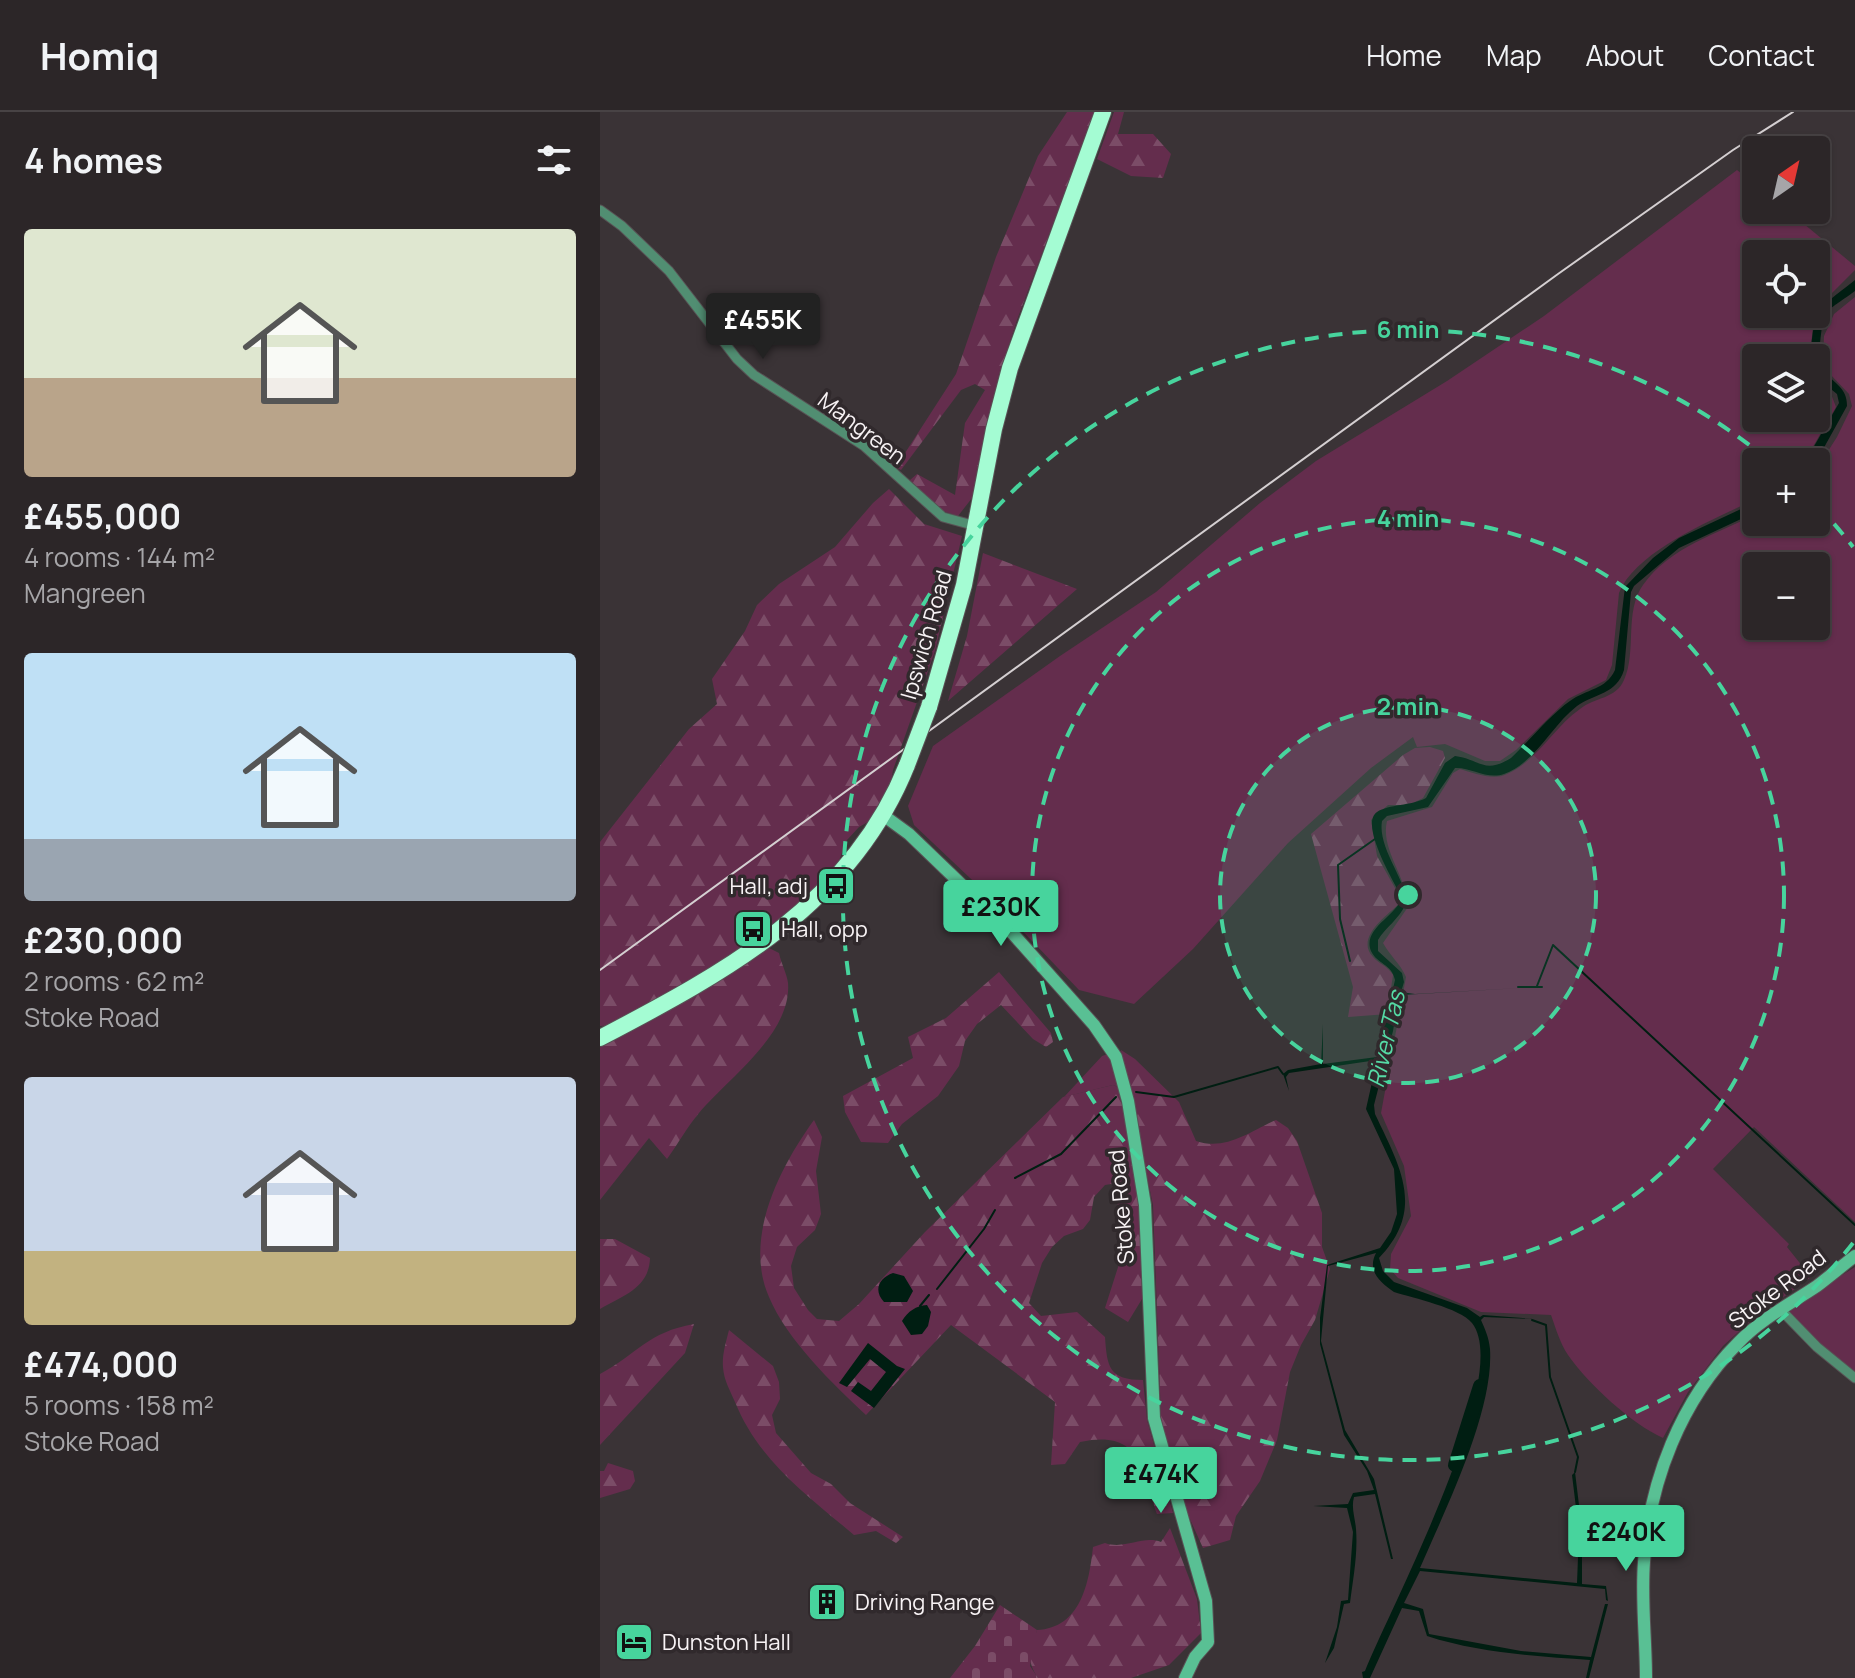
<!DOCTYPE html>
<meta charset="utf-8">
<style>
:root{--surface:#2c2628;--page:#342e30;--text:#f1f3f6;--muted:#a6a5a8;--line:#484345;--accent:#47d49d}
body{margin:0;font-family:Manrope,sans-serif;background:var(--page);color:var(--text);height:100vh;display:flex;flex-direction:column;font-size:30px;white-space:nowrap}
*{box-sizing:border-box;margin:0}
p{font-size:26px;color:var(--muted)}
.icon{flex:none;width:44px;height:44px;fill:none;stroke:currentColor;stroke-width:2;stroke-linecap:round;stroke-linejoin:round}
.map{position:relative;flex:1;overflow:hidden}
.panel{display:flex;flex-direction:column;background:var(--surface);width:600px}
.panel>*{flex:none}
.needle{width:52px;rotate:34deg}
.fabs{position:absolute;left:1142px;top:24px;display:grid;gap:16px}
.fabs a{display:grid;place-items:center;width:88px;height:88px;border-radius:8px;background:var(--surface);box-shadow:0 2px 6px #0004,0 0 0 2px var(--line);font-size:40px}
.price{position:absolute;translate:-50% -68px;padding:0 18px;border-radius:8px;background:var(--accent);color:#111;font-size:26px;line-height:52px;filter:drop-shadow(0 2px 4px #0008)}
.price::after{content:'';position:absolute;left:50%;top:48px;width:24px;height:18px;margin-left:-12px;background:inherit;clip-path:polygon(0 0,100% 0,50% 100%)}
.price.on{background:#222;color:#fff}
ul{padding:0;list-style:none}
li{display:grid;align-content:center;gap:16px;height:424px;padding:0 24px}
li span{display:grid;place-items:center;height:248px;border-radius:8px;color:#555}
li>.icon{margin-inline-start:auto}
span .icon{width:144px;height:144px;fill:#fffc;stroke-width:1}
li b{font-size:34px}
h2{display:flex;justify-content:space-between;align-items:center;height:96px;padding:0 24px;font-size:34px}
header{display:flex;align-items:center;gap:48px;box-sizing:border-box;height:112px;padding:0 40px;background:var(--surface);border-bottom:2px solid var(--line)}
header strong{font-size:38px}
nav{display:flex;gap:44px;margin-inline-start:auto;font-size:28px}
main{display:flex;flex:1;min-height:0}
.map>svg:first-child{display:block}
.grass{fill:#642d4d;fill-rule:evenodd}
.forest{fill:url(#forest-firs)}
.cemetery{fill:url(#cemetery-stones)}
.water{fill:#001e12}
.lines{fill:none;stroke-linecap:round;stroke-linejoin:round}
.stream{stroke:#001e12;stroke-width:2}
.river{stroke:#001e12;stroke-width:14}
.street-casing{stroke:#585255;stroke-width:11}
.secondary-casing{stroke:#585255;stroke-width:14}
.highway-casing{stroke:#585255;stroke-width:18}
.street{stroke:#518e72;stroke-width:9}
.secondary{stroke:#59c094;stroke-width:12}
.highway{stroke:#a4fcd3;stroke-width:16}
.rail{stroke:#d4cfd1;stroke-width:2}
.highway-bridge-casing{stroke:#585255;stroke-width:18;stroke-linecap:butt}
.highway-bridge{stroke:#a4fcd3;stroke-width:16}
.ring{fill:none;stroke:#47d49d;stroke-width:4;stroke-dasharray:14 10}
.labels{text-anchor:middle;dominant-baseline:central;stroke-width:7;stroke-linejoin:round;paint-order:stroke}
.street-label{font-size:22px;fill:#f8f3f5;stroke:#30292c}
.poi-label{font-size:22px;fill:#f8f3f5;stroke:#30292c;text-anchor:start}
.water-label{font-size:24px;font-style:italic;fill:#55daa5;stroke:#30292c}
.centre{fill:#47d49d;stroke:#30292c;stroke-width:4}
.ring-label{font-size:24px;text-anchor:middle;font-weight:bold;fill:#47d49d;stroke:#30292c;stroke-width:7;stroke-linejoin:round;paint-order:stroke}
</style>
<header>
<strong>Homiq</strong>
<nav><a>Home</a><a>Map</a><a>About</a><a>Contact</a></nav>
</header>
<main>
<section class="panel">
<h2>4 homes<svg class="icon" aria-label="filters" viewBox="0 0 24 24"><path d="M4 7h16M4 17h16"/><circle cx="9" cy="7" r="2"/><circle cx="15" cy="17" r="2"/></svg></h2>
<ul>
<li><span style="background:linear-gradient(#dfe7d0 60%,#b9a48a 0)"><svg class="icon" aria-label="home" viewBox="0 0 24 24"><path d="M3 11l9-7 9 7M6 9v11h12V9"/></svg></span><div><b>£455,000</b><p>4 rooms · 144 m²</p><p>Mangreen</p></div></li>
<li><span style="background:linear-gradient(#bfe0f5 75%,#9aa5b1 0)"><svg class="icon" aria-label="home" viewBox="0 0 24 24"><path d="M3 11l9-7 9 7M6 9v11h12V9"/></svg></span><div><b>£230,000</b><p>2 rooms · 62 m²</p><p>Stoke Road</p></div></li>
<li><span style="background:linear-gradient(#c9d6e8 70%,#c2b280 0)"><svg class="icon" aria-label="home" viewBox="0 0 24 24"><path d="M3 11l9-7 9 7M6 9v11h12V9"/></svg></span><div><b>£474,000</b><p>5 rooms · 158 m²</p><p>Stoke Road</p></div></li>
</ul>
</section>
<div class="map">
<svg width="1255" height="1566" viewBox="0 0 1255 1566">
<defs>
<pattern id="forest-firs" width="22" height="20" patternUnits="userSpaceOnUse" patternTransform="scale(2)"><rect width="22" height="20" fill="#642d4d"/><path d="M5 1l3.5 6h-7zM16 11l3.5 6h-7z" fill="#7b4c67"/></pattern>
<pattern id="cemetery-stones" width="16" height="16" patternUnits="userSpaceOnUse" patternTransform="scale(2)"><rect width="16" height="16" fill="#642d4d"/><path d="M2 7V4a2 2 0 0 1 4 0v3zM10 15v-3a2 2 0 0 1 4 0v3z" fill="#7b4c67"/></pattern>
</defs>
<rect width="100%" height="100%" fill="#3a3336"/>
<path class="grass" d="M1137 58 1156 73V98H1187L1255 154V158L1216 197V142H1156V202H1214L1210 246H1156V306H1216V269L1231 282 1236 295 1204 350H1156V387C1117 406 1036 438 1019 481L1012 553 1006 568 968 587 916 638 900 649H885L845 632 817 635 813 625 771 656 688 731 593 837 534 892 479 878 389 784 314 713 308 694 333 634 460 544 556 480 660 391 716 349 847 269 944 204Z
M1255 185V1110L1154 1015 1113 1057 1189 1132 1187 1135 1211 1165 1147 1212 1123 1234 1088 1280 1063 1326C1032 1312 988 1272 968 1243 960 1231 956 1217 951 1203L881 1200 798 1166 790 1157 791 1142 811 1104 804 1054 781 1001 806 865C800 851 790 844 783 831L808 795C808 766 780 738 787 709L832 695 853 661 860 657C874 661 893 669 907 662 937 649 954 615 980 597 995 585 1016 587 1024 568 1037 540 1024 499 1043 473 1070 435 1117 422 1156 402V410H1216V358L1237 325 1252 294 1249 282 1228 260 1223 250 1224 224 1234 202ZM1156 454H1216V514H1156Z
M508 942 512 945 520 976 513 973 464 985 502 944Z
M1255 1155V1262L1214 1228 1189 1200 1204 1187Z"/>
<path class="forest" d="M467 0H495L417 208 399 264 372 386 358 404 340 398 310 368 317 362 355 383 365 311 385 278 375 272 361 278 301 358 296 355 356 262 396 145 438 44Z
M514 0H524L518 22H553L571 42 563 66 531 64 497 47Z
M289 377 324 412 362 424 335 539 293 658 289 682 275 706 259 715 247 728 235 759 160 826 15 913 0 914V730L89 617 117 592 112 567 145 519 157 493 179 472 235 435 273 391Z
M383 441 477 477 348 589 367 524Z
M830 635 843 639 845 646 823 686 809 693H788L771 708 777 744 800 785 799 792C786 804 755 826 773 845 779 852 788 854 793 863L787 902 748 905 753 875 711 722 803 643 815 636Z
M167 835 179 841C181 851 187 862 188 871 192 922 127 967 99 1001 87 1015 78 1032 67 1047L49 1026 0 1088V931Z
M399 860 451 921 453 930 446 935 433 927 401 893 377 912 365 929 359 954 338 984 302 1012 288 1031 261 1030 245 1000 243 984 313 946 308 925 346 906Z
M521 938 535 947 579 990 596 1029C626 1039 649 1020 676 1008L688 1016 697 1029 722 1101V1135L730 1157 715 1208 701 1233 690 1260 677 1328 660 1369 636 1404 630 1428 603 1436 585 1396 561 1306 553 1093Z
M513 973 520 976 525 990 528 1026 540 1095 542 1187 528 1210 505 1196 520 1149 517 1075 511 1072 505 1073 494 1085 490 1108 483 1117 464 1124 452 1135 442 1151 429 1191 441 1204 477 1200 505 1225C507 1255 509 1268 543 1268L547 1308 573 1401 557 1402C541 1356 541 1317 480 1330L465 1352 451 1353 455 1290 351 1213 266 1303C233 1272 187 1228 169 1185 143 1126 180 1055 214 1008L222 1025 216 1059 221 1102 215 1118 197 1135 191 1154 194 1176 208 1198 217 1207 239 1209 259 1192 325 1120 463 985Z
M0 1127H15L50 1146C49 1176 24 1183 0 1197Z
M94 1212 85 1241 0 1333V1262C37 1242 48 1220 94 1212Z
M129 1218 173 1254 179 1270 180 1287 172 1303 176 1321 211 1361 231 1372 250 1391 303 1425 296 1431 276 1419 254 1423C207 1383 159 1349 135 1290 130 1278 124 1269 123 1255 122 1243 126 1230 129 1218Z
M8 1351 33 1359 35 1369 30 1377 0 1386V1359H4Z
M570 1416 597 1487 601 1521 569 1553 531 1566H438C425 1547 431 1538 437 1518 481 1516 489 1471 493 1435L505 1431C525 1438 543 1423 561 1430Z"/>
<path class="cemetery" d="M400 1493 437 1518 430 1554 438 1566H350L375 1534Z"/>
<path class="water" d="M1255 168V179C1224 202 1224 194 1220 234 1219 243 1218 251 1224 259 1234 272 1247 275 1247 294L1216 350H1205L1239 291 1237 282 1216 265V246H1210C1216 192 1214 201 1255 168Z
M1156 390V400L1079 436 1034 474 1031 480 1024 558C1016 583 995 581 977 594 952 613 935 651 904 662 887 668 871 655 855 656L828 695 787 704 782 709C777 738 812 775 805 793 800 806 785 816 778 828V839L802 861 804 870 801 880 815 882 920 876 802 883 798 889 793 919 774 993 775 1002C800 1055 826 1097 779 1146L783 1159 794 1170 867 1196 880 1205 883 1203 934 1207 884 1205 881 1208C885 1217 889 1226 890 1237 894 1300 845 1398 820 1456L977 1471 979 1420 972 1363 975 1360 982 1418V1472L1006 1474 1008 1489 1006 1488 1005 1477 820 1459 804 1491 823 1497 829 1522 921 1539 991 1545 1005 1492H1008L989 1566H986L990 1548C936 1544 879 1541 827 1524L819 1499 802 1496 770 1566H763L762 1560 765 1559C789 1498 914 1264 872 1211 860 1196 813 1186 794 1180 779 1170 767 1158 776 1141L728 1154 721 1229 745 1318 774 1367 793 1447H791L775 1382 754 1385C751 1396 755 1405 756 1417 758 1442 753 1467 750 1491L744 1492 734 1536 725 1551 737 1515 741 1489 748 1488 753 1420 747 1396 713 1394 748 1392 753 1381 774 1378 767 1359 744 1323 720 1232V1206L727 1153 780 1136 791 1120 797 1102 794 1057 766 997 777 948 689 961 686 965 689 979 683 962 688 958 721 952 723 912V952L777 945 795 868C792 852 777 852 771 839 762 817 796 804 802 786 794 770 759 712 777 700 789 692 811 694 826 686L845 651 855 644C880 647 884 663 911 646 929 629 951 602 970 589 986 577 1006 578 1015 558L1025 475 1053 446 1079 426Z
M293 1161 304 1164 313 1179 307 1190H284C273 1178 279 1166 293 1161Z
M327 1193 331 1200 328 1214 322 1222 311 1223 302 1209C308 1199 316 1194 327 1193Z
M268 1231 297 1254 305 1257 274 1296 251 1279 258 1270 271 1279 286 1260 270 1247 247 1275 239 1271Z"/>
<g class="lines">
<path class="stream" d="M750 849 740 807 738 753 775 727
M937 874 953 833 1255 1113
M918 875H942
M536 980 574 985 678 955 683 962
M415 1066 461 1042 516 985
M337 1177 384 1117 395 1098
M320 1194 329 1183
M932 1208 946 1213 950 1265 978 1345 975 1360"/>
<path class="river" d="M855 1353 880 1274"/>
<defs>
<path id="street" d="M0 98 22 114 69 159 137 247 154 263 264 334 343 405 376 414
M1180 1197 1217 1235 1255 1266"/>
<path id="secondary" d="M283 703 309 722 414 823 494 913 516 945 528 989 545 1093 554 1306 606 1489 608 1530 595 1545 585 1566
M1046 1566C1046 1528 1041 1488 1044 1450 1049 1370 1081 1288 1138 1231 1161 1207 1190 1192 1217 1174 1230 1164 1242 1154 1255 1144"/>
<path id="highway" d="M329 595 364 473 394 317 410 256 503 0
M0 926C126 860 251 793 307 653"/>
</defs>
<use href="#street" class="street-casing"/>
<use href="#secondary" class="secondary-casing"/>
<use href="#highway" class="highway-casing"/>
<use href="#street" class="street"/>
<use href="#secondary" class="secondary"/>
<use href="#highway" class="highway"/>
<path class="rail" d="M0 858 958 162 1133 38 1193 0"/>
<defs>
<path id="highway-bridge" d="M307 653 329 595"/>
</defs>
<use href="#highway-bridge" class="highway-bridge-casing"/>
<use href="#highway-bridge" class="highway-bridge"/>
</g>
<circle cx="808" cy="783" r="188" fill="#47d49d" fill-opacity=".12"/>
<g class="ring">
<circle cx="808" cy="783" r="188"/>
<circle cx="808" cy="783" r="376"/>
<path d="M1253 1131A565 565 0 1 1 1167 347M1218 394A565 565 0 0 1 1253 435"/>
</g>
<defs>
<symbol id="bus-square" viewBox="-11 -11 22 22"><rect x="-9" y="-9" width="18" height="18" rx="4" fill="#47d49d" stroke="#30292c"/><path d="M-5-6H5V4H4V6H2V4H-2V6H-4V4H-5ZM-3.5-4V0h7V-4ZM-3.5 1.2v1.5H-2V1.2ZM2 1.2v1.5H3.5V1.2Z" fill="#111"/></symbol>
<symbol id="building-square" viewBox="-11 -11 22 22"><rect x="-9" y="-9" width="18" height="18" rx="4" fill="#47d49d" stroke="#30292c"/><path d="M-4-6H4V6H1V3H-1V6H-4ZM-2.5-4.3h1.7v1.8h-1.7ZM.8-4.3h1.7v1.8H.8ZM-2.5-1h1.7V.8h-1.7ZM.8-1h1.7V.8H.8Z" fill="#111"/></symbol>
<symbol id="hotel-square" viewBox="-11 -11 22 22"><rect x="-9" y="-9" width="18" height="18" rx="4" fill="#47d49d" stroke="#30292c"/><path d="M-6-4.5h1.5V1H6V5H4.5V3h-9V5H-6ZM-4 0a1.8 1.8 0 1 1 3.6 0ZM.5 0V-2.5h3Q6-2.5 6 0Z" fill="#111"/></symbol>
</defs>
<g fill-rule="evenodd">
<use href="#bus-square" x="214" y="752" width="44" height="44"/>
<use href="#bus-square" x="131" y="795" width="44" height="44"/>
<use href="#building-square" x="205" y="1468" width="44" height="44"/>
<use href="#hotel-square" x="12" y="1508" width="44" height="44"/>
</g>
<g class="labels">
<g class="street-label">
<text transform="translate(262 316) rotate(37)">Mangreen</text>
<text transform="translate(326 523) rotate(-74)">Ipswich Road</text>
<text transform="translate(521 1095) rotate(-95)">Stoke Road</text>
<text transform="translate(1177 1177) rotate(-37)">Stoke Road</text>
</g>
<g class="poi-label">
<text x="208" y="774" text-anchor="end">Hall, adj</text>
<text x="181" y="817">Hall, opp</text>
<text x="255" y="1490">Driving Range</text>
<text x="62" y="1530">Dunston Hall</text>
</g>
<g class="water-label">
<text transform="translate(785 927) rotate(-77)">River Tas</text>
</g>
</g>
<circle cx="808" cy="783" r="12" class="centre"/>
<g class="ring-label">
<text x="808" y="226">6 min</text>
<text x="808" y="415">4 min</text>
<text x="808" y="603">2 min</text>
</g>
</svg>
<div class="fabs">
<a><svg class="needle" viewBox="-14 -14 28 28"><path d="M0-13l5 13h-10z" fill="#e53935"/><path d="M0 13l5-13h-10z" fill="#a6a5a8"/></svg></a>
<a><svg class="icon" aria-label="locate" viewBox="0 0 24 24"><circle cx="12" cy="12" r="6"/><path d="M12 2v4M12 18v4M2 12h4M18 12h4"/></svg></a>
<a><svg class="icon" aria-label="layers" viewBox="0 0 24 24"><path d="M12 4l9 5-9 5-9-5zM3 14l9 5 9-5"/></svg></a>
<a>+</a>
<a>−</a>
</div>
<b class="price on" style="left:163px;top:249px">£455K</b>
<b class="price" style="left:401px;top:836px">£230K</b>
<b class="price" style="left:561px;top:1403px">£474K</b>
<b class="price" style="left:1026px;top:1461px">£240K</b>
</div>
</main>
